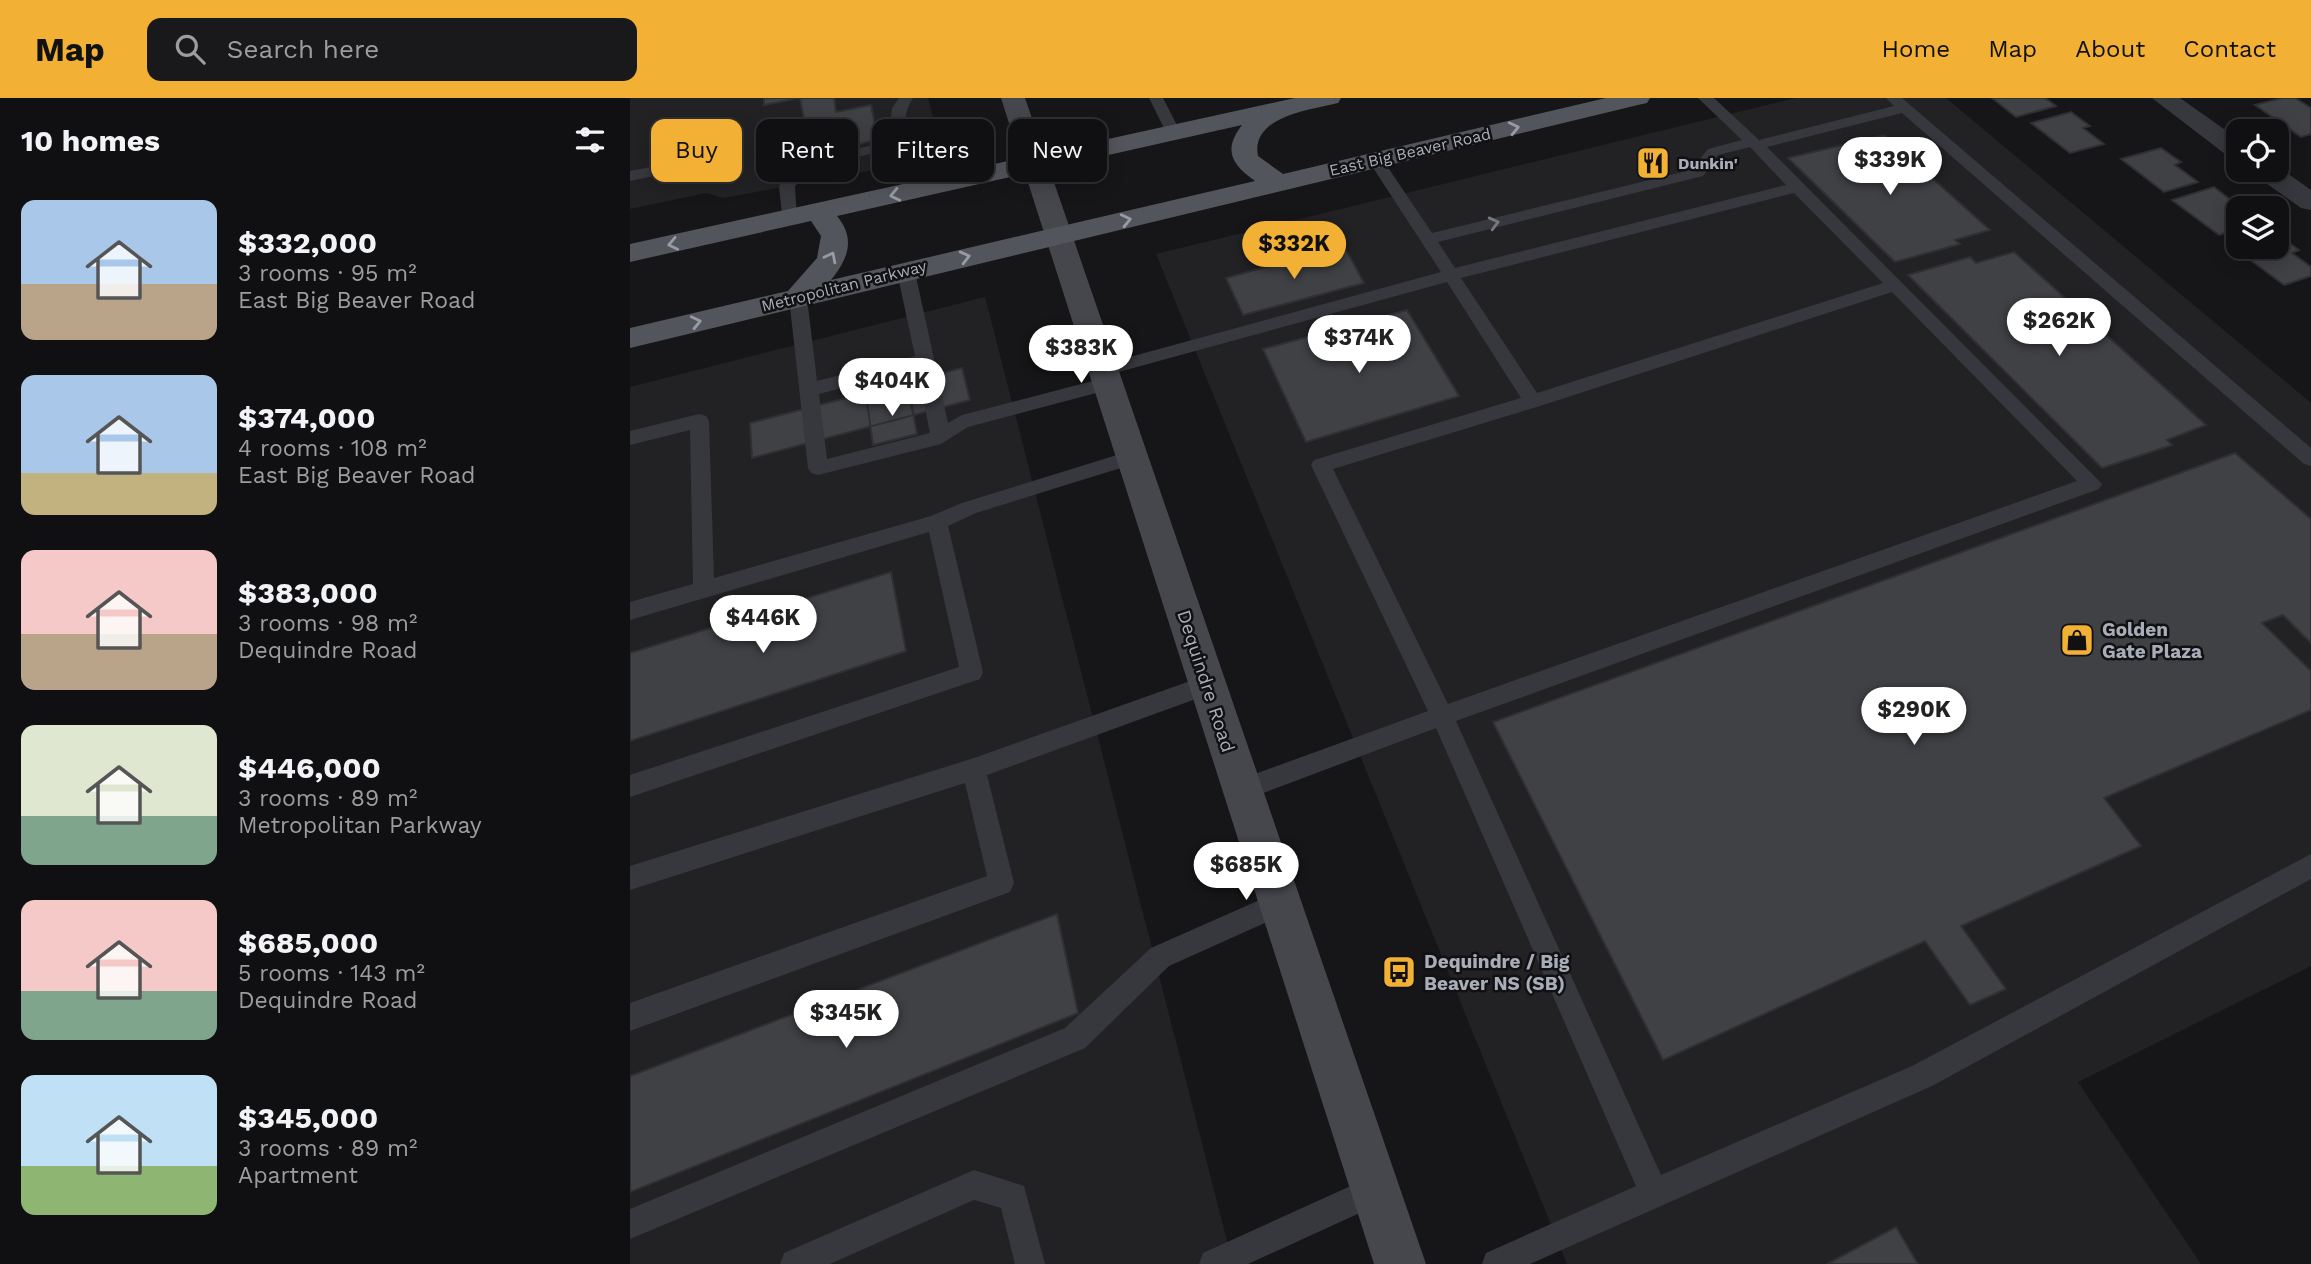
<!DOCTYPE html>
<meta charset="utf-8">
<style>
:root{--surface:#101012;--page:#19191b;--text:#f1f3f6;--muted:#9c9d9f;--line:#303032;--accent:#f2b134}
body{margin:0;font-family:"Work Sans",sans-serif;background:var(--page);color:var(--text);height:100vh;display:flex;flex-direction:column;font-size:26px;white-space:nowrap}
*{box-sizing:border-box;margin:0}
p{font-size:23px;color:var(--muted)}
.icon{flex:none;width:38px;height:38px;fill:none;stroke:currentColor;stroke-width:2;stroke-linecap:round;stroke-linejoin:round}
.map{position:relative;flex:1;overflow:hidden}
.drawer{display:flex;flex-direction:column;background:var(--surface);width:630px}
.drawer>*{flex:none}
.guide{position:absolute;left:21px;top:21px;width:665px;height:63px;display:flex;gap:14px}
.tools{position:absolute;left:1596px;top:21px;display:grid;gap:14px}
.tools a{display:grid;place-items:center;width:63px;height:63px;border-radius:14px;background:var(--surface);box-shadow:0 4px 18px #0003,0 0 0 2px var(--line);font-size:35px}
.price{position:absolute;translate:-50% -60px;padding:0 16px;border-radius:24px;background:#fff;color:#222;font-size:23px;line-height:46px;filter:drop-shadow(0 2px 4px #0008)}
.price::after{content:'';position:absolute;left:50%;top:42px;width:21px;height:16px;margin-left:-10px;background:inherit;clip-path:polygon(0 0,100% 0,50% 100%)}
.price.on{background:var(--accent);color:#111}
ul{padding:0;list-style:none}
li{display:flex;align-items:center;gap:21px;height:175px;padding:0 21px}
li span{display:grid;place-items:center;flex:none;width:196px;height:140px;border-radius:14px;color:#555}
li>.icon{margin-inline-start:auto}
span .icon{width:84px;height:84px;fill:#fffc;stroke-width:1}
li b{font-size:30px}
h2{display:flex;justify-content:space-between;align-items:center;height:84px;padding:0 21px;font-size:30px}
.tag{padding:0 24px;border-radius:14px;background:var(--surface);box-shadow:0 4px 18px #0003,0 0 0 2px var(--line);font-size:24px;line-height:63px}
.tag.on{background:var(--accent);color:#111}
header{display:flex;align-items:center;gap:42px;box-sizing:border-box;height:98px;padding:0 35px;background:var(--accent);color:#111}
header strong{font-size:33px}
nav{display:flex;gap:38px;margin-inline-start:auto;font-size:24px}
.search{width:490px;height:63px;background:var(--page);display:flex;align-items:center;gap:18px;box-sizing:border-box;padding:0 24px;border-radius:14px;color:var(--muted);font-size:26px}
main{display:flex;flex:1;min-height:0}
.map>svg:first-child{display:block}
.built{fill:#222225}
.building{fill:#404145;stroke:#303034;stroke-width:2}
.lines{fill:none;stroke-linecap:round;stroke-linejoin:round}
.service{fill:#37383d;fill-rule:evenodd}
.minor{fill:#37383d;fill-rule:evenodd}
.secondary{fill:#45474d;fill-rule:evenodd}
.primary{fill:#53555c;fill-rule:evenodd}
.oneway{stroke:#979ba6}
.oneway2{stroke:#757881}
.labels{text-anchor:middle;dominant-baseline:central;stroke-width:5;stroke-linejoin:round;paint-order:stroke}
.far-street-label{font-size:16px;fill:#a8adb8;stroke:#111113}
.far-poi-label{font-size:16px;font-weight:bold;fill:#a8adb8;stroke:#111113;text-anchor:start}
.poi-label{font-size:19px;font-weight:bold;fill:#a8adb8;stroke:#111113;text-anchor:start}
.street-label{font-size:19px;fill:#a8adb8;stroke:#111113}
</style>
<header>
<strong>Map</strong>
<div class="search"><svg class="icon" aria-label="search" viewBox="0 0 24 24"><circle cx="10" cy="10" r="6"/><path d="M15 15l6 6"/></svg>Search here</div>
<nav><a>Home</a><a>Map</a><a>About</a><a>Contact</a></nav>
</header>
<main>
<section class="drawer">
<h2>10 homes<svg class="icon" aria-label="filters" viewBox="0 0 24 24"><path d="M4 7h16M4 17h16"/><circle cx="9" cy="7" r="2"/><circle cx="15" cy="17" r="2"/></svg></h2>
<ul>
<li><span style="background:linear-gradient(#a9c7e8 60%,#b9a48a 0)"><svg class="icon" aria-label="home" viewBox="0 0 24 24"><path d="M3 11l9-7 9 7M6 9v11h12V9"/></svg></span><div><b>$332,000</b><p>3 rooms · 95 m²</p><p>East Big Beaver Road</p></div></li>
<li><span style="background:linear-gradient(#a9c7e8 70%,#c2b280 0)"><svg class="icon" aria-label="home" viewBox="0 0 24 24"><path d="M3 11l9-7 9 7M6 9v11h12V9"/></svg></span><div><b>$374,000</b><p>4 rooms · 108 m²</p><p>East Big Beaver Road</p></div></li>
<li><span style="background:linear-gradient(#f6c9c9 60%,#b9a48a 0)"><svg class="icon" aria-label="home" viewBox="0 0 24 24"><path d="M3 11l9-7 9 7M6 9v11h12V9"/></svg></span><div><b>$383,000</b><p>3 rooms · 98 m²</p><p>Dequindre Road</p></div></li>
<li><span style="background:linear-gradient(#dfe7d0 65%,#7fa58c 0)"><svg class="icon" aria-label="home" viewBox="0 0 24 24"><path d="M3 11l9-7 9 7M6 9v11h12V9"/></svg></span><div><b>$446,000</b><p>3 rooms · 89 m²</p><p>Metropolitan Parkway</p></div></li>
<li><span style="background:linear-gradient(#f6c9c9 65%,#7fa58c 0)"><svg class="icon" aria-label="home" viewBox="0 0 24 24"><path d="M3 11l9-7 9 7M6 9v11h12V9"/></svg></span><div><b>$685,000</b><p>5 rooms · 143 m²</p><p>Dequindre Road</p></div></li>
<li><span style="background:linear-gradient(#bfe0f5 65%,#8fb573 0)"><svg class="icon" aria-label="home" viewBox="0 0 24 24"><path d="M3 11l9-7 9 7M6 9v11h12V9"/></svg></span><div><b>$345,000</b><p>3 rooms · 89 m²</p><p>Apartment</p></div></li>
</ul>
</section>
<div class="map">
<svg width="1681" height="1166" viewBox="0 0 1681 1166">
<rect width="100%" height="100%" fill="#161618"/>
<path class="built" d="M0 0H298L313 59 94 100 76 95 0 111Z
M1165 0H1316L1681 305V868L1448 984 1571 1166H937L526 156Z
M355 199 603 1166H0V289Z"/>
<path class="building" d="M134 0H169L134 7Z
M170 0H204L206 14 241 7 248 42 139 65 134 29 174 21Z
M1362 0H1415L1426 8 1386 19Z
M1653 0H1665L1681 10V36L1671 39 1625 7Z
M1441 14 1460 28 1453 30 1474 46 1440 55 1401 25Z
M1254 37 1360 132 1325 142 1330 146 1265 164 1158 60Z
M1531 50 1551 64 1545 67 1568 84 1534 94 1491 61Z
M1584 89 1606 106 1599 108 1608 115V131L1589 137 1542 102Z
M1647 136 1669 152 1662 155 1681 169V178L1654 187 1603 149H1647Z
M714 148 734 185 613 217 596 180Z
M1384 154 1576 327 1537 342 1542 347 1472 370 1278 177 1340 159 1346 165Z
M777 212 829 298 676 344 633 251Z
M332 270 340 302 122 360 120 325Z
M279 293 287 336 243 347 237 304Z
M1605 355 1681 421V545L1653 517 1632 525 1681 573V612L1474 700 1511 748 1331 828 1376 891 1340 907 1295 843 1033 962 863 624Z
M261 474 276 553 0 643V555Z
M427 816 448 915 0 1094V978Z
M1266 1129 1288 1166H1197Z"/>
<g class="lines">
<path class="service" d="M269 0H283C269 20 282 32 263 51L173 71 165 89 167 121 159 126 153 125 149 89 161 65 253 45 259 38 262 10Z
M519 0H533L551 35 548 38H538Z
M1068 0H1084L1129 42 1264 8 1256 0H1272L1681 350V368L1674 366 1272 15 1137 49 1472 386 1469 391 826 623 1031 1077 1282 968 1681 756V781L1302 988 900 1166H852L856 1155 1006 1088 806 630 612 703 603 700 600 692 603 684 798 613 681 367 684 362 891 300 817 184 474 278 467 276 465 272 467 268 474 266 811 174 738 62 741 59H751L802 135 1061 72 1078 51 1112 42ZM1120 49 1156 87 825 170 808 144 1073 78 1088 57ZM1164 95 1253 185 907 295 831 180ZM1262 194 1447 383 818 606 703 371 910 308Z
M58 46 66 51 65 69 0 83V73L51 63 50 51Z
M276 169 285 174 318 325 332 317 478 279 485 280 487 285 485 290 338 329 311 346 188 377 181 375 178 370 159 200 168 194 177 200 187 283 285 258 267 174ZM287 270 300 335 197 361 189 296Z
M69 316 76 318 79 323 84 480 301 418 332 405 503 352 510 354 513 359 510 364 346 415 318 428 353 574 350 581 0 699V677L329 569 299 434 0 522V504L63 486 60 332 0 347V333Z
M577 577 585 580 588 587 585 594 357 677 384 785 380 794 0 933V905L357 778 335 685 0 792V768L344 660Z
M650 793 659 796 663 805 659 814 539 868 455 950 0 1141V1111L435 930 521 850Z
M344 1072 394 1088 415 1166H385L371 1110 344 1102 200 1166H150L154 1155Z
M745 1077 756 1081 760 1092 756 1103 618 1166H569L573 1155Z"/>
<path class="minor" d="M1522 0H1550L1608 41V61L1599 59Z
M1647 68 1681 92V112L1671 110 1626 78 1622 72H1647Z"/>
<path class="secondary" d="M371 0H395L796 1166H744Z"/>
<path class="primary" d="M665 0H711L708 5C681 12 620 18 628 58L653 76 976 0H1020L1017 5 1008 7 0 250V230L158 193 187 160 191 138 181 123 0 164V146ZM612 27C593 52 601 66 625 83L201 182C218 161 226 141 207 118Z"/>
</g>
<defs><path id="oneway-chevron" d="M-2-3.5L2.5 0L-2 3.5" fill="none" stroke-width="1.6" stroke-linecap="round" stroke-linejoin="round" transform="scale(1.75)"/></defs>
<g class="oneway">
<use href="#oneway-chevron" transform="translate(884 30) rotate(-13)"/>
<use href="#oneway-chevron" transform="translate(265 97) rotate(167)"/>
<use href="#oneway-chevron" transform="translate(496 122) rotate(-13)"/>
<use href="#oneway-chevron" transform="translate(43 146) rotate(168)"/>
<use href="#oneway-chevron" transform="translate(201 159) rotate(-63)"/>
<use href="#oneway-chevron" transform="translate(335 159) rotate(-14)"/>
<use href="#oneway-chevron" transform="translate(66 224) rotate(-13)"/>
</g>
<use class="oneway2" href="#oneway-chevron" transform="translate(864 125) rotate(-14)"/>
<defs>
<symbol id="restaurant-square" viewBox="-11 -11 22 22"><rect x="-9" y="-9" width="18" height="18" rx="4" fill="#f2b134" stroke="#111113"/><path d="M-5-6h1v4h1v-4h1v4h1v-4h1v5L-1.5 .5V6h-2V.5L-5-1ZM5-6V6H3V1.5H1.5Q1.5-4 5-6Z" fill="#111"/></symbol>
<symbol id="shop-square" viewBox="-11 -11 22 22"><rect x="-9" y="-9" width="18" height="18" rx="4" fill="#f2b134" stroke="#111113"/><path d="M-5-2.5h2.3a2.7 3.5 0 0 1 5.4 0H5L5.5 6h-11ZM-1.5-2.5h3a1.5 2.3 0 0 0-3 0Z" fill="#111"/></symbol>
<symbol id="bus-square" viewBox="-11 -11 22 22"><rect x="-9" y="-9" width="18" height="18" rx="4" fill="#f2b134" stroke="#111113"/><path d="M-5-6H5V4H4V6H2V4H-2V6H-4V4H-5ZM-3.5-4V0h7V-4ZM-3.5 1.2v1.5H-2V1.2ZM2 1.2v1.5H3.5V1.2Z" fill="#111"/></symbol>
</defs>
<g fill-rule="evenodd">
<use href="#restaurant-square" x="1004" y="46" width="38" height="38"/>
<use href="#shop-square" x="1428" y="523" width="38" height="38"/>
<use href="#bus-square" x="750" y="855" width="38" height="38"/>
</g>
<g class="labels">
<g class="far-street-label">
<text transform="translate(780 54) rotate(-13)">East Big Beaver Road</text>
<text transform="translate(214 188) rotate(-14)">Metropolitan Parkway</text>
</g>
<g class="far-poi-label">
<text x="1048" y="65">Dunkin'</text>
</g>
<g class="poi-label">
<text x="1472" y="531">Golden<tspan x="1472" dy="22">Gate Plaza</tspan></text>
<text x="794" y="863">Dequindre / Big<tspan x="794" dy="22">Beaver NS (SB)</tspan></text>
</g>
<g class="street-label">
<text transform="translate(576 583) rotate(72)">Dequindre Road</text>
</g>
</g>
</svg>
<div class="tools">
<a><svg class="icon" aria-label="locate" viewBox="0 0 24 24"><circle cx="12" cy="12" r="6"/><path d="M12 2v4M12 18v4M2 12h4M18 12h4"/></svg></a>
<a><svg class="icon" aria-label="layers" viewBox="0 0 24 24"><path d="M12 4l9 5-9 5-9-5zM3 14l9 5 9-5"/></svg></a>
</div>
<b class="price" style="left:1260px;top:99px">$339K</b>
<b class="price on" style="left:664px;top:183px">$332K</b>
<b class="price" style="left:1429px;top:260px">$262K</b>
<b class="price" style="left:729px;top:277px">$374K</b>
<b class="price" style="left:451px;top:287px">$383K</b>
<b class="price" style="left:262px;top:320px">$404K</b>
<b class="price" style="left:133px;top:557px">$446K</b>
<b class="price" style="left:1284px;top:649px">$290K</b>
<b class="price" style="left:616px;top:804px">$685K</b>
<b class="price" style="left:216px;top:952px">$345K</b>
<div class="guide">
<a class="tag on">Buy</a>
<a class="tag">Rent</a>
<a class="tag">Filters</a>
<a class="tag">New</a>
</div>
</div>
</main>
